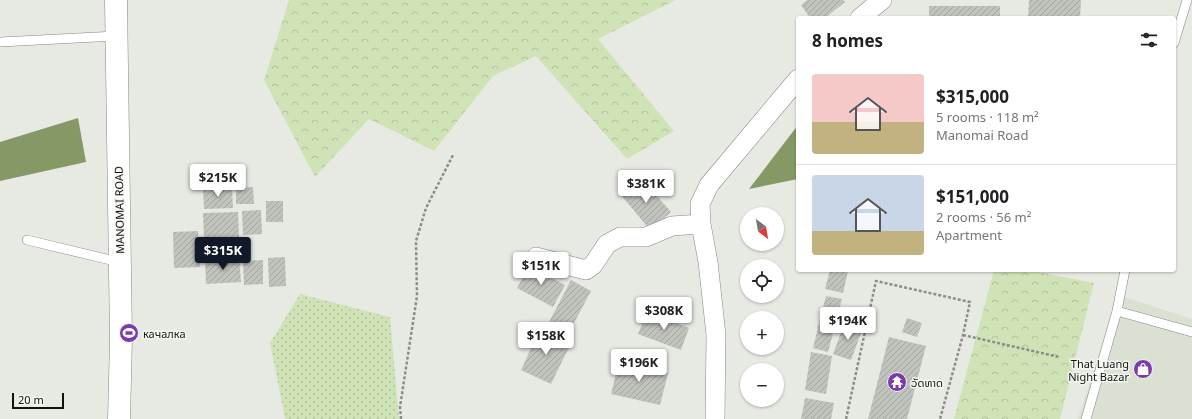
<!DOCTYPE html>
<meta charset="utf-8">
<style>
:root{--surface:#fff;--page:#f2f2f2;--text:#202124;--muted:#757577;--line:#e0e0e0;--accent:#111827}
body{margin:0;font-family:"Noto Sans","Noto Sans Lao",sans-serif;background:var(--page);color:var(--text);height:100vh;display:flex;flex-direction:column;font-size:15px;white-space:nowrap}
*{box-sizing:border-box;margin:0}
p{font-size:13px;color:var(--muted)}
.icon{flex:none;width:22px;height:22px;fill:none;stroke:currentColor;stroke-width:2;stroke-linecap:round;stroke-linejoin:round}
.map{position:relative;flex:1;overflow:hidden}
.side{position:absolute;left:796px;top:16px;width:380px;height:256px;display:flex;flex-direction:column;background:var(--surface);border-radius:4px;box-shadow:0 1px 3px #0004}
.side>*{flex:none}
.needle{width:26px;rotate:149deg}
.tools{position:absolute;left:740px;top:207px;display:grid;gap:8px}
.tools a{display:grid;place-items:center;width:44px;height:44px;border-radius:50%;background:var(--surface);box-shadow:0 1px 3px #0004;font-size:20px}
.scale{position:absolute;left:12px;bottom:10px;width:52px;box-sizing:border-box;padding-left:4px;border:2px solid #121311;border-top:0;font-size:11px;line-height:14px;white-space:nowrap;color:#121311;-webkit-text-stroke:3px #f4f7f1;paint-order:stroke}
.price{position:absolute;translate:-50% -34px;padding:0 9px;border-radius:4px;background:#fff;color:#222;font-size:13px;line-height:26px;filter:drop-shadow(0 1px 2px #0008)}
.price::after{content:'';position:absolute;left:50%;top:24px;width:12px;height:9px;margin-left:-6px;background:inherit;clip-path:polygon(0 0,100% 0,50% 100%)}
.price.selected{background:var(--accent);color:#fff}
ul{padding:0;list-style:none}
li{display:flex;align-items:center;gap:12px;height:100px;padding:0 16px}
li+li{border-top:1px solid var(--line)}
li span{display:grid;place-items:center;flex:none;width:112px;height:80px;border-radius:4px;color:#555}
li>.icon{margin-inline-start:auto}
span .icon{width:48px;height:48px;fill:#fffc;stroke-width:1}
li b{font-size:17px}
h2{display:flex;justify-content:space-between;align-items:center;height:48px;padding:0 16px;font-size:17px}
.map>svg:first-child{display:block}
.built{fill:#dae0d2}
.grass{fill:url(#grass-dots)}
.forest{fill:url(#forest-crowns)}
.water{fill:#859967}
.building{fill:url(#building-hatch)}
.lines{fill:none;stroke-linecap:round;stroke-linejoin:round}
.lane-casing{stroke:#868882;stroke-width:10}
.street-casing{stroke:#868882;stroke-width:20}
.secondary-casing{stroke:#868882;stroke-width:23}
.path{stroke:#8b8d88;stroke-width:2.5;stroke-dasharray:3 2;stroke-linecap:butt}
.lane{stroke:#fff;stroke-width:9}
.street{stroke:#fff;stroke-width:19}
.secondary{stroke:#fff;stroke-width:22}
.labels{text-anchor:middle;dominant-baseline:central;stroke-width:3;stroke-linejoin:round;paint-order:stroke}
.street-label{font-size:11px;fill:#121311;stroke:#f4f7f1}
.poi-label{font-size:11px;fill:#121311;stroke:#f4f7f1;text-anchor:start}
</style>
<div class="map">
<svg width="1192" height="419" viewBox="0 0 1192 419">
<defs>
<pattern id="grass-dots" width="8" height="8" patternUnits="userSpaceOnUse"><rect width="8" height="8" fill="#d0e3b7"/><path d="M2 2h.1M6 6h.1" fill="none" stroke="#b2c29c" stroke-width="1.8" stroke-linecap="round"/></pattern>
<pattern id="forest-crowns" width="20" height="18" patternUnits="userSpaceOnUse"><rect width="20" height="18" fill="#d0e3b7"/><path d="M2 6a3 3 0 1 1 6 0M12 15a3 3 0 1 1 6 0" fill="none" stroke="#b2c29c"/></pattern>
<pattern id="building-hatch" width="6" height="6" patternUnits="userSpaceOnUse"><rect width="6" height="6" fill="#c0c3bc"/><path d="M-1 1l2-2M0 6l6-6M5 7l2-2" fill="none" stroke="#a4a7a1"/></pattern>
</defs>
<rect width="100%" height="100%" fill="#e7eae3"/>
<path class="built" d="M1118 295 1192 319V419H1078Z"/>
<path class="grass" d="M300 294 390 317 399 419H285L270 343Z"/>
<path class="forest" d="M289 0H676L598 39 674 131 627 159 536 56 493 76 434 151 369 119 315 177 264 80Z
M994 270H1028L1094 283 1060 419H954Z"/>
<path class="water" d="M78 118 86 162 0 181V142Z
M798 125V179L749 189Z
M246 238V252L213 254 212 241Z"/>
<path class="building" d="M807 0H843L845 2 825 18H810L801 5Z
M1029 0H1081L1080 18H1028Z
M929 6H1000V18H929Z
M641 178 671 212 650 230 621 195Z
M232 187 233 208 204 209 203 188Z
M253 187 254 204H236V188Z
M266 201H283V222H266Z
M261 210 262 234 243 235 242 211Z
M238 212 239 237 204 238 203 213Z
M198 231 200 267 174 268 173 232Z
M239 257 241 282 206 284 205 259Z
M285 257 286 286 269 287 268 258Z
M263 260V284L244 285 243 261Z
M529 266 565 285 553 307 517 288Z
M830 270H843L848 271 843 293 825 289Z
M571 280 591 291 566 338 546 328Z
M826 296 842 299 828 352 813 348Z
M647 312 689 328 681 350 638 334Z
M907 318 922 323 917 337 902 332Z
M845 322 863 328 851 360 833 354Z
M540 329 571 343 551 384 521 370Z
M889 337 926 346 907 419H868Z
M811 352 832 356 826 394 805 390Z
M619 361 668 373 660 405 611 394Z
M805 398 834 403 831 419H801Z"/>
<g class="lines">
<defs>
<path id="lane" d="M0 42 116 36
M1174 43 1187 0
M27 240 119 262
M1117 311 1125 270
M1086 419 1117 311 1192 332"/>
<path id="street" d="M860 18 882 0
M536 257 586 270 593 265 607 244 620 237H646L672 226 701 224
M715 419 716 335 708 262 701 224 700 204 709 185 798 79"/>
<path id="secondary" d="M116 0 121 339 119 419"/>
</defs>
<use href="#lane" class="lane-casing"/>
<use href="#street" class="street-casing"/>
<use href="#secondary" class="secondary-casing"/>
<path class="path" d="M963 335 1059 357
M401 419 400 407 417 296 416 241 426 208 453 155
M846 419 876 281 970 302 963 335 940 419"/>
<use href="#lane" class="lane"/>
<use href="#street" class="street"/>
<use href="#secondary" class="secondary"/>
</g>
<defs>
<symbol id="stadium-disc" viewBox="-11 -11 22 22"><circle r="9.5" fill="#7a39ae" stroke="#f4f7f1"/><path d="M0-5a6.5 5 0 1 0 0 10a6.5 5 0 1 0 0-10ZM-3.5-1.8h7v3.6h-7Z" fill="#fff"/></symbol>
<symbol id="shop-disc" viewBox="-11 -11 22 22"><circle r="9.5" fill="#7a39ae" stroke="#f4f7f1"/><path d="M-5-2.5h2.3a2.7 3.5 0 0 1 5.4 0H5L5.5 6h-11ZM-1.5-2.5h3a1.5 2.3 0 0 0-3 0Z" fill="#fff"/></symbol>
<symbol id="temple-disc" viewBox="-11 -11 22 22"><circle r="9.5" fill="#7a39ae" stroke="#f4f7f1"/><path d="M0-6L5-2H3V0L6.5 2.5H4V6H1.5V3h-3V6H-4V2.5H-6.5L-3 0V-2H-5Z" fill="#fff"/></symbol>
</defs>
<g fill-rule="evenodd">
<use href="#stadium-disc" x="118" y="322" width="22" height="22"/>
<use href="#shop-disc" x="1132" y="358" width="22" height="22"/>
<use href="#temple-disc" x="886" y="371" width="22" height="22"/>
</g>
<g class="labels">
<g class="street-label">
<text transform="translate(119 210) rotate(-91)">MANOMAI ROAD</text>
</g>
<g class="poi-label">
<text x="143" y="333">качалка</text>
<text x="1129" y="363" text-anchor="end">That Luang<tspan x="1129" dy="13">Night Bazar</tspan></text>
<text x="911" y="382">ວັດທາດ</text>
</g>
</g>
</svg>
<div class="tools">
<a><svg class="needle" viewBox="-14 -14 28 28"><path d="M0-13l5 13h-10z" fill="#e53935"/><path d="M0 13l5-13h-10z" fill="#757577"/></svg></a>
<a><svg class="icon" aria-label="locate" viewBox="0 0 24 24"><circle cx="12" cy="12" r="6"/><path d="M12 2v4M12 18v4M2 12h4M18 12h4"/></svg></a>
<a>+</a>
<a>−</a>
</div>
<div class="scale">20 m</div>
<b class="price" style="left:218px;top:198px">$215K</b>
<b class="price" style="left:646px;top:204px">$381K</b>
<b class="price selected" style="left:223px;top:271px">$315K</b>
<b class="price" style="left:541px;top:286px">$151K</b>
<b class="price" style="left:664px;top:331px">$308K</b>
<b class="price" style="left:848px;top:341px">$194K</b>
<b class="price" style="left:546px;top:356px">$158K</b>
<b class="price" style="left:639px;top:383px">$196K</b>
<section class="side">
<h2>8 homes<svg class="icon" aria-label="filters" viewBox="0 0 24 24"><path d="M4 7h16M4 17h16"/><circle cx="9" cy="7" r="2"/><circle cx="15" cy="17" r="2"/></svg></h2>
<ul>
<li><span style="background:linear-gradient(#f6c9c9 60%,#c2b280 0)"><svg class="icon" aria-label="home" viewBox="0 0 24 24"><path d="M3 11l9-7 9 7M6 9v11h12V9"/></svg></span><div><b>$315,000</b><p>5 rooms · 118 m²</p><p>Manomai Road</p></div></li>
<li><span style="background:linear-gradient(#c9d6e8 70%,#c2b280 0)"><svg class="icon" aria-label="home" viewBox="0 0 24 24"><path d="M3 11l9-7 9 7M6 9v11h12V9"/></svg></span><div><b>$151,000</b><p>2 rooms · 56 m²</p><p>Apartment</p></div></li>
</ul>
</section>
</div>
